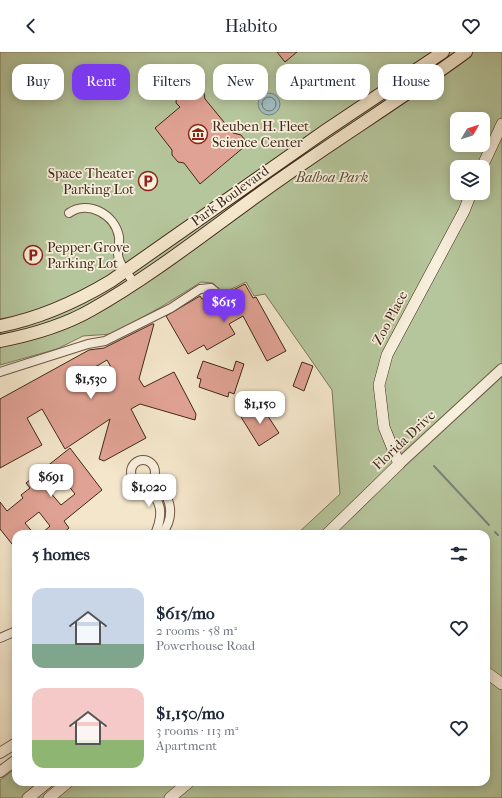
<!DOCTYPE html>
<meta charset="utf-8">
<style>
:root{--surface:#fff;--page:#f2f2f3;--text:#1f2937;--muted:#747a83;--accent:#7c3aed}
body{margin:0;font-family:"IM FELL French Canon",serif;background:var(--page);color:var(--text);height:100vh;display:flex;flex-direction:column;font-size:15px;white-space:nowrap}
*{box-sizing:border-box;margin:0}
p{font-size:13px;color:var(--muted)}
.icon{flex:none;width:22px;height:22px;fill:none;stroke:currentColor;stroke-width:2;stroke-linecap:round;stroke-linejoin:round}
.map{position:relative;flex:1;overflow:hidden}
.details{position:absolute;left:12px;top:478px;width:478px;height:256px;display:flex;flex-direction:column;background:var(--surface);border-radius:12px;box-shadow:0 2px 10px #0003}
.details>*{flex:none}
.banner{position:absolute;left:12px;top:12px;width:478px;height:36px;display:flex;gap:8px}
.needle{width:26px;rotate:51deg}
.fabs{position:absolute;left:450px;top:60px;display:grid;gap:8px}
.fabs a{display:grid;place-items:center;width:40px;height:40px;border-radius:8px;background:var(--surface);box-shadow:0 2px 10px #0003;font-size:20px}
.price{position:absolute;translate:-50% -34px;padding:0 9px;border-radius:8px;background:#fff;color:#222;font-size:13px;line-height:26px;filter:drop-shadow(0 1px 2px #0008)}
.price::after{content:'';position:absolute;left:50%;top:24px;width:12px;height:9px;margin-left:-6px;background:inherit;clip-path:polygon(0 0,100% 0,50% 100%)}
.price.on{background:var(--accent);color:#fff}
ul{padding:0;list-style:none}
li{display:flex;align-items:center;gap:12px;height:100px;padding:0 20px}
li span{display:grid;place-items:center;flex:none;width:112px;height:80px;border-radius:12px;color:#555}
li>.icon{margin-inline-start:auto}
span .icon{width:48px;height:48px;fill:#fffc;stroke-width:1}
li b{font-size:17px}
h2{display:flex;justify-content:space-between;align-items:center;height:48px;padding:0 20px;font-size:17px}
.tag{padding:0 14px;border-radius:12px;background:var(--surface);box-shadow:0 2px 10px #0003;font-size:14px;line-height:36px}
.tag.on{background:var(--accent);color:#fff}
header{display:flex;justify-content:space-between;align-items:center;height:52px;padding:0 20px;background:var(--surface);font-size:18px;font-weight:600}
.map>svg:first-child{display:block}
.green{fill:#b6c69c;stroke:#7c785b;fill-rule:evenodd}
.water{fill:#9fbdc0;stroke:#79827e}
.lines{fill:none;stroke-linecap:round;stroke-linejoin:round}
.shore{stroke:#70736d;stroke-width:1}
.stream{stroke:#79827e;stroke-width:2}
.building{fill:#e0a294;stroke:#41291a;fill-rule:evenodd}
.minor-casing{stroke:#6e5846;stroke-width:10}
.tertiary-casing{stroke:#6e5846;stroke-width:12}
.secondary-casing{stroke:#41291a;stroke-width:12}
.primary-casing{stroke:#41291a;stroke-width:14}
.minor{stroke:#f8efdd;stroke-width:8}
.tertiary{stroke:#f8efdd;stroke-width:10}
.secondary{stroke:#f8efdd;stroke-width:11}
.primary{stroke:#f4e6cb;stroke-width:12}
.labels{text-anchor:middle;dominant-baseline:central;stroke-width:3.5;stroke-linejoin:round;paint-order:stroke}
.poi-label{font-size:14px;fill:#41291a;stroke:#f8efdd;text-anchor:start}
.park-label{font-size:14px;font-style:italic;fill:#5e503a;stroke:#f8efdd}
.street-label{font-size:14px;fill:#41291a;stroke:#f8efdd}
</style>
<header><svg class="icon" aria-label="back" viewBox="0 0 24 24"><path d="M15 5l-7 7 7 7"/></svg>Habito<svg class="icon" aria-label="heart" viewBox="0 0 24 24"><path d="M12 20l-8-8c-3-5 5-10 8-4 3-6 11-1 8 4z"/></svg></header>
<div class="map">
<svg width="502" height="746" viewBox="0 0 502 746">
<rect width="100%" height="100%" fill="#f4e6cb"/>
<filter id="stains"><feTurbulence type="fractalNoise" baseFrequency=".005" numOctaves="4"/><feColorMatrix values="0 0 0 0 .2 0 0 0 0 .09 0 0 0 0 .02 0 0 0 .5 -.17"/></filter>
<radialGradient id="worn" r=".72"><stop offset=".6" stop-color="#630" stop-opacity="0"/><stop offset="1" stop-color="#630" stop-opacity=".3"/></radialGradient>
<path class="green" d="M0 0H502V746H0V728L16 716V730H486V482H297L340 442 332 338 265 242 254 244 246 230 223 241 213 231 201 230 161 255 112 282 83 284 57 297 0 313ZM457 67H483V93H457ZM457 115H483V141H457Z"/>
<path class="water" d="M258 52a11 11 0 1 1 22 0a11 11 0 1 1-22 0Z"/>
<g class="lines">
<path class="shore" d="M262 52a7 7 0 1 1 14 0a7 7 0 1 1-14 0Z"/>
<path class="stream" d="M434 414 489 473
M495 480 498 483"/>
</g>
<path class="building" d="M277 0H297L285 10Z
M185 31 198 32 204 41 205 47 233 81 241 83 245 88 244 95 200 132 184 111 178 110 172 103V98L155 76 180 55 176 51 177 38Z
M245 232 253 246 256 245 286 299 267 309 243 264 229 272 235 282 207 298 204 293 188 302 166 264 200 244 202 247 211 243 223 262 235 255 227 241Z
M152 272H154L139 327 144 335 174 320 196 362 195 368 140 352 131 357 146 386 104 409 99 407 110 367 65 397 42 357 27 366 42 393 0 416V347L89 298 104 296ZM107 308 112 317 96 327 90 318Z
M203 309 233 319 236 309 244 312 234 342 229 340 228 345 199 335 201 327 197 326Z
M302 310 313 314 304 339 293 334Z
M260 352 279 381 259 394 241 365Z
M70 396 102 438 64 469 69 476 62 482H41L50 474 39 460 25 471 34 482H16V497L0 477V450L7 459 23 446 21 443 30 436 26 431ZM64 428 75 442 61 453 49 439Z"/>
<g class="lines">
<defs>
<path id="minor" d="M69 161C88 148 115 162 119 185 120 193 116 200 119 207 121 215 129 223 134 231
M0 320 88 292 105 289 171 256 200 237 211 236 216 240
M131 420a12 12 0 1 1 24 0a12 12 0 1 1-24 0Z
M154 424C168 442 178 461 162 482
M147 431C160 451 165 459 155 482
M0 586 16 579"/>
<path id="tertiary" d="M399 412 502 317
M0 701 16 691
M0 720 16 708"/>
<path id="secondary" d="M482 115 502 72
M327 482 399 412 384 375 379 333 387 303 464 159 471 141
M486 620 502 632
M28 746 48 730
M49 746 68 730
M170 746 189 730"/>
<path id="primary" d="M0 274C41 266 76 250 111 229L325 79 443 0
M0 289C31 283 63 274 91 258 157 221 220 169 282 126 343 83 406 44 466 0"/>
</defs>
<use href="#minor" class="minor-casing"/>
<use href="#tertiary" class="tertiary-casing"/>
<use href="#secondary" class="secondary-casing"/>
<use href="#primary" class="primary-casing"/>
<use href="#minor" class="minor"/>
<use href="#tertiary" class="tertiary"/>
<use href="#secondary" class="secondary"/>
<use href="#primary" class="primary"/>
</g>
<defs>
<symbol id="museum-ring" viewBox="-11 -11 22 22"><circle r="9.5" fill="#f8efdd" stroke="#8f2418" stroke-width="1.5"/><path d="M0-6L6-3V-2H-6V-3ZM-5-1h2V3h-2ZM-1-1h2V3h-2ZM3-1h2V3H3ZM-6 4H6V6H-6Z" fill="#8f2418"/></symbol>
<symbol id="parking-ring" viewBox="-11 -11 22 22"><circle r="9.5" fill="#f8efdd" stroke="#8f2418" stroke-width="1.5"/><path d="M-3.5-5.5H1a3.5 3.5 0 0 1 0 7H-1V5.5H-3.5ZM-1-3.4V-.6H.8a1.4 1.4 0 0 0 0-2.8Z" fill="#8f2418"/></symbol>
</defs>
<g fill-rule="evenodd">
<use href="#museum-ring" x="187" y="71" width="22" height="22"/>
<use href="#parking-ring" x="137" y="118" width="22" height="22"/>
<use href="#parking-ring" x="22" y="192" width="22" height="22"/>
</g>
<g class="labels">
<g class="poi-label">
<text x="212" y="74">Reuben H. Fleet<tspan x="212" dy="16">Science Center</tspan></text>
<text x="134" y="121" text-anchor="end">Space Theater<tspan x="134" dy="16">Parking Lot</tspan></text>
<text x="47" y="195">Pepper Grove<tspan x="47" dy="16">Parking Lot</tspan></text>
</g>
<g class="park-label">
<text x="332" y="125">Balboa Park</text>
</g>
<g class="street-label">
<text transform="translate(230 144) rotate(-36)">Park Boulevard</text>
<text transform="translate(390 266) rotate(-62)">Zoo Place</text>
<text transform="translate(404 388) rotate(-43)">Florida Drive</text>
</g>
</g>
<rect width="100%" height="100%" filter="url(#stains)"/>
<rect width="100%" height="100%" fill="url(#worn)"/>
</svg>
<div class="fabs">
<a><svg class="needle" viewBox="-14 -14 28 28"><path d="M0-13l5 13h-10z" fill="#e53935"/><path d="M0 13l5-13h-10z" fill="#747a83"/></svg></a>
<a><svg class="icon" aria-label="layers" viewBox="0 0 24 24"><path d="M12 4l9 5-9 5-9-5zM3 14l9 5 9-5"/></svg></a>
</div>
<b class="price on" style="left:224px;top:271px">$615</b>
<b class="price" style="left:91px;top:348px">$1,530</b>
<b class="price" style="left:260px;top:373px">$1,150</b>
<b class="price" style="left:51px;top:446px">$691</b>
<b class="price" style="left:149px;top:456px">$1,020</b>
<div class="banner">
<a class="tag">Buy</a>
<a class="tag on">Rent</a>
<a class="tag">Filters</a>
<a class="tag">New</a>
<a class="tag">Apartment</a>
<a class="tag">House</a>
</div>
<section class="details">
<h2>5 homes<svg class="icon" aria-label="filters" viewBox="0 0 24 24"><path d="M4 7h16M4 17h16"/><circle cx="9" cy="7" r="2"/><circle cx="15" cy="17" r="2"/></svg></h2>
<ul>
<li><span style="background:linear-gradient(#c9d6e8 70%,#7fa58c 0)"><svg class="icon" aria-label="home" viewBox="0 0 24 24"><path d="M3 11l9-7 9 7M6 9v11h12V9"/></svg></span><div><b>$615/mo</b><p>2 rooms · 58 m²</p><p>Powerhouse Road</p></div><svg class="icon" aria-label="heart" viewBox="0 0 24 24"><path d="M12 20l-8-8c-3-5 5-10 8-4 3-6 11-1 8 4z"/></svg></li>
<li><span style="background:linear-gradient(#f6c9c9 65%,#8fb573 0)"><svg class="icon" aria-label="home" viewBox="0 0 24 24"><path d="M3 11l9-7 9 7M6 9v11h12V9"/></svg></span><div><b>$1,150/mo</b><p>3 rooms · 113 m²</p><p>Apartment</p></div><svg class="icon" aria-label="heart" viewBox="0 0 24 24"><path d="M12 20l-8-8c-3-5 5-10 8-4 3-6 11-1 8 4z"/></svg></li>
</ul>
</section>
</div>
